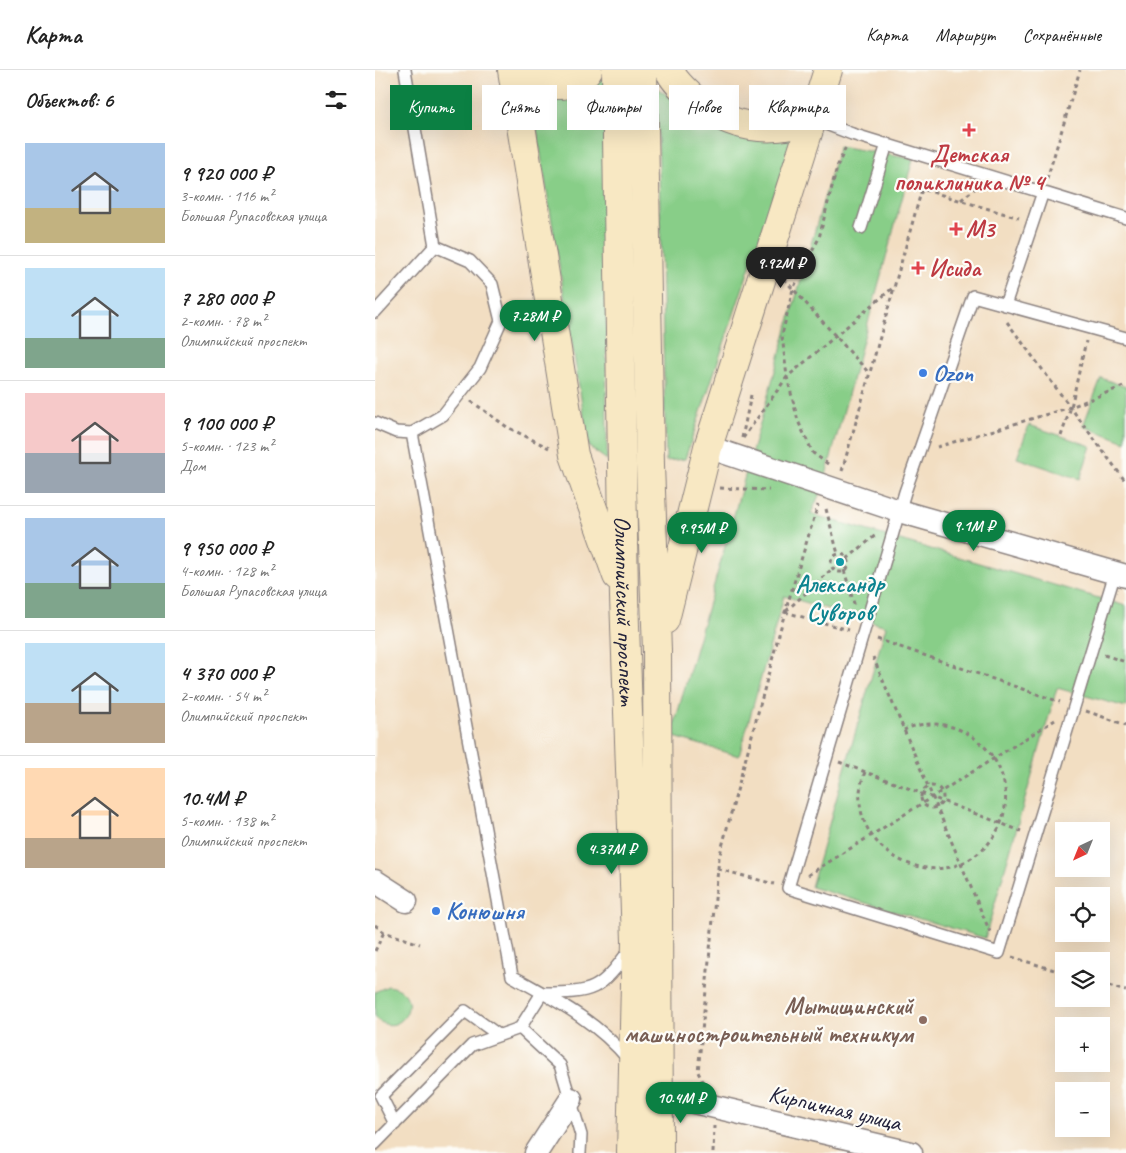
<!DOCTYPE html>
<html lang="ru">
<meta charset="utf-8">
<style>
:root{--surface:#fff;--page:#f2f2f2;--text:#222;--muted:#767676;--line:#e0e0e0;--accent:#0b8043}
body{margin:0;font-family:Caveat,sans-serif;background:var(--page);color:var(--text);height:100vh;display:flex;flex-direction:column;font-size:19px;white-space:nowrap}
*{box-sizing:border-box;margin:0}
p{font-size:16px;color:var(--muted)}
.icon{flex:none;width:28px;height:28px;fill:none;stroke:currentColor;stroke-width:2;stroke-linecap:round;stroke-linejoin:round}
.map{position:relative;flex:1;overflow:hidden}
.details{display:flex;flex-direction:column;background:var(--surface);width:375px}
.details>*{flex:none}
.hud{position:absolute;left:15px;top:15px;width:475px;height:45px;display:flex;gap:10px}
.needle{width:32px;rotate:223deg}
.controls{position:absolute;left:680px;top:752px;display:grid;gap:10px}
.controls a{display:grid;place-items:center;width:55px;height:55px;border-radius:0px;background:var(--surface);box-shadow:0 5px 20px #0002;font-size:25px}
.price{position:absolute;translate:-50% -42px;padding:0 11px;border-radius:18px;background:var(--accent);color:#fff;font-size:16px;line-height:32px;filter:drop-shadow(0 1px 2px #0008)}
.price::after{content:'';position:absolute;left:50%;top:30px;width:15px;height:11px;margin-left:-8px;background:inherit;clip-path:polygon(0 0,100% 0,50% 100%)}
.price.current{background:#222;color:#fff}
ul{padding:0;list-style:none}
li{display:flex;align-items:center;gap:15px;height:125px;padding:0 25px}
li+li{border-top:1px solid var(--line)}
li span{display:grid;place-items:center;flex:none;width:140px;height:100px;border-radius:0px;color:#555}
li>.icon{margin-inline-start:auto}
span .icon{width:60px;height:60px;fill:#fffc;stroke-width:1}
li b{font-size:21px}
h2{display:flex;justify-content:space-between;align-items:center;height:60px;padding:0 25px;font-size:21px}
.tag{padding:0 18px;border-radius:0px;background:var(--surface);box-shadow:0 5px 20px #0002;font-size:18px;line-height:45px}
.tag.current{background:var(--accent);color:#fff}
header{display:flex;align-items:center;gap:30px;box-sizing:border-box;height:70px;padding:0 25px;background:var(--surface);border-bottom:1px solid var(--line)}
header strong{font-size:24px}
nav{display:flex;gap:28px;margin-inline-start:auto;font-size:18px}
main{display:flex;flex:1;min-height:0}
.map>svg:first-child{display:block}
.green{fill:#88ce88;stroke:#557862}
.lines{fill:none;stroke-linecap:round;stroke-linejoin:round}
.lane-casing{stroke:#8a807e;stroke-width:14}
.street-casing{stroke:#8a807e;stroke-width:25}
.secondary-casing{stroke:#8a807e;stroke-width:30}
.path{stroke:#8a807e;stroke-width:3;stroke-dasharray:4 4;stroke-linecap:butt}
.lane{stroke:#fff;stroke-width:11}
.street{stroke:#fff;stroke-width:22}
.secondary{stroke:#f8e8c3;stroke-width:28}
.health-dot{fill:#e0444e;stroke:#fdfcf7;stroke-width:2}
.shop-dot{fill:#3f7fe0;stroke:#fdfcf7;stroke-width:2}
.culture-dot{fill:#0f9aa8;stroke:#fdfcf7;stroke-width:2}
.education-dot{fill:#8d6e63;stroke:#fdfcf7;stroke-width:2}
.labels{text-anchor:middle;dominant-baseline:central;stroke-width:4.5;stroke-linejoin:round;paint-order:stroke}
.health-label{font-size:24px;font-weight:bold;fill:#be3a42;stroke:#fdfcf7;text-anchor:start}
.shop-label{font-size:24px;font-weight:bold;fill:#366cbe;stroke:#fdfcf7;text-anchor:start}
.culture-label{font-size:24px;font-weight:bold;fill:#0d838f;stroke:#fdfcf7}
.street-label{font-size:24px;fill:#22223b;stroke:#fdfcf7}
.education-label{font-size:24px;font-weight:bold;fill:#785e54;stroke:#fdfcf7;text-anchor:end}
</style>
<header>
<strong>Карта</strong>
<nav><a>Карта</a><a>Маршрут</a><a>Сохранённые</a></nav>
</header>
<main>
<section class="details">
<h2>Объектов: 6<svg class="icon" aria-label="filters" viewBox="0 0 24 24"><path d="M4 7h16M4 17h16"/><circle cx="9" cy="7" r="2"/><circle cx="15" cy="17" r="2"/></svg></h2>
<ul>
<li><span style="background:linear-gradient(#a9c7e8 65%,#c2b280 0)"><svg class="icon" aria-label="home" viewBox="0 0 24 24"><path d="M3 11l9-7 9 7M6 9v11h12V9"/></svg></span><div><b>9 920 000 ₽</b><p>3-комн. · 116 m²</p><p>Большая Рупасовская улица</p></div></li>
<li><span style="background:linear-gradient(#bfe0f5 70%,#7fa58c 0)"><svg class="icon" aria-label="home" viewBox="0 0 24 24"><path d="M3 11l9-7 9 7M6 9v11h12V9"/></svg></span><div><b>7 280 000 ₽</b><p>2-комн. · 78 m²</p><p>Олимпийский проспект</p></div></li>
<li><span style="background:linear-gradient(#f6c9c9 60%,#9aa5b1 0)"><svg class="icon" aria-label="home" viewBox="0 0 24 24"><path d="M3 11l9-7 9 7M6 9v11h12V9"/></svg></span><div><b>9 100 000 ₽</b><p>5-комн. · 123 m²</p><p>Дом</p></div></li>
<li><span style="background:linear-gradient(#a9c7e8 65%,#7fa58c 0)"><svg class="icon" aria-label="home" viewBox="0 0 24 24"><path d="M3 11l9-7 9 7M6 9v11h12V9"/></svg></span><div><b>9 950 000 ₽</b><p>4-комн. · 128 m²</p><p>Большая Рупасовская улица</p></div></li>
<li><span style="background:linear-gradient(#bfe0f5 60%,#b9a48a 0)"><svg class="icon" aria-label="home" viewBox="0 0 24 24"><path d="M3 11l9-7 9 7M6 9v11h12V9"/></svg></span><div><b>4 370 000 ₽</b><p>2-комн. · 54 m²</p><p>Олимпийский проспект</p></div></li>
<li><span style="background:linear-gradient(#ffd9b3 70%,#b9a48a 0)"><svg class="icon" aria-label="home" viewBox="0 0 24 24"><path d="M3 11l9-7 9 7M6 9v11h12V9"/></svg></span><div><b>10.4M ₽</b><p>5-комн. · 138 m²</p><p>Олимпийский проспект</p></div></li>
</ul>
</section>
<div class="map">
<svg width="751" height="1083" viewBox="0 0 751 1083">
<rect width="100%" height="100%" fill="#fdfcf7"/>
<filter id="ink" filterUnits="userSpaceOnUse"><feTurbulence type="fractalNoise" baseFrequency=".02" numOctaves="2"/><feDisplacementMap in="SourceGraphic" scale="10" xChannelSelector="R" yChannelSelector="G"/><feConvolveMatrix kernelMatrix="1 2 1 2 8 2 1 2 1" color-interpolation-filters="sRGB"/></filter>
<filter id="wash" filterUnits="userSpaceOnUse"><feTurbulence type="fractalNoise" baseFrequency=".0096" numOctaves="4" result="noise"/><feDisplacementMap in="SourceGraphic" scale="20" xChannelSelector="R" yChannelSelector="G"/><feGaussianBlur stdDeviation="1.12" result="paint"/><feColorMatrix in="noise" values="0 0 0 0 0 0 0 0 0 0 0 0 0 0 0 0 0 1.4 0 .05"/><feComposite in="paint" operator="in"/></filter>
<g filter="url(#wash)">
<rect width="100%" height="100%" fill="#f2dec2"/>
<path class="green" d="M230 7 232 390 214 377 155 18C192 36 199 30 230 7Z
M282 18 316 42 420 63 310 389 291 391Z
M464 76 538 89 448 416 436 444 751 536V637L682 618 610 868 436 817 511 556 409 526 364 686 296 666Z
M726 308 751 317V372L708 356Z
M654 355 716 376 705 409 642 388Z
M13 916C52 920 28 973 0 948V922Z"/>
</g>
<g filter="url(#ink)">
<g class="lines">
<defs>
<path id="lane" d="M438 49 477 64 751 148
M486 158 512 74
M630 235 668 122
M0 242 60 176 30 0
M0 353 21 362 37 363 137 906C180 930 222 951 254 990
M37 363 68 345 105 298 126 251 117 214 95 191 60 176
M740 503 624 883 413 818 530 422 598 226 751 268
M145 958 185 995 206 1065 205 1083
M20 1054 6 1026 90 941 122 964
M0 1074 97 975 145 958 167 923C219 923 225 921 255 879"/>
<path id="street" d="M333 377 524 441 751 506
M0 811 31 831
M285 1024 536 1083
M161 1083 196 1029"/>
<g id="secondary">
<path d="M137 0 199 385 242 506"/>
<path d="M148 0C168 17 194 23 213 0"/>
<path id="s1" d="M241 0 249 527 261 871 256 1083"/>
<path d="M268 0 275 395 282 580 284 1083"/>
<path d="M294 0C299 11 310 21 319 29 354 58 395 65 438 49"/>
<path d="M290 550 333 377 453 0"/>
</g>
</defs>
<use href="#lane" class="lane-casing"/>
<use href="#street" class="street-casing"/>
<use href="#secondary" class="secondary-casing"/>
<path class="path" d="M672 109 705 0
M586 130 602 117
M409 209 494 303
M632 252 751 412
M96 331 132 357 174 378
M686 366 696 337 711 271
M367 368 376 325
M368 368 412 307 520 216
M562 377 696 337 751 315
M453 394 438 383 423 351 412 307 407 265 418 219 444 168 462 97 471 77
M467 401 547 119 644 148
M345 418 394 420
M451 439 463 484
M456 493a9 9 0 1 1 18 0a9 9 0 1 1-18 0Z
M472 489 502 464
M469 500 480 537
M411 541 458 498
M410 542 474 560
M502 569 685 632
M729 585 751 592
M498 587 615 862
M711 641 751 655
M464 692 646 761
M490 702C462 771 553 830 607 780 653 738 627 666 569 655 556 653 540 654 529 660
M546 727a11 11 0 1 1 22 0a11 11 0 1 1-22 0Z
M343 799 399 814
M433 805 680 650
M0 855 9 862 45 874
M0 881 9 862
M637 887 689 903
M726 914 751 921
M328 1013 323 1002 344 788 410 542 443 435
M338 1083 339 1056"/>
<use href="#lane" class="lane"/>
<use href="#street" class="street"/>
<use href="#secondary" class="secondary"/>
</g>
</g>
<g class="health-dot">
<path d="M591.5 52.5h5v5h5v5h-5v5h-5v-5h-5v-5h5z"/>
<path d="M578.5 151.5h5v5h5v5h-5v5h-5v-5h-5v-5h5z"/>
<path d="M540.5 190.5h5v5h5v5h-5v5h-5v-5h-5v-5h5z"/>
</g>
<g class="shop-dot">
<circle cx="548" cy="303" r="5"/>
<circle cx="61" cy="841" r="5"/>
</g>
<circle class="culture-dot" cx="465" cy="492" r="5"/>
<circle class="education-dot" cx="548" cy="950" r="5"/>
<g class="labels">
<g class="health-label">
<text x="594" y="84" text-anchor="middle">Детская<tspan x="594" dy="28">поликлиника № 4</tspan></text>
<text x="591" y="159">М3</text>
<text x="554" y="198">Исида</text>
</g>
<g class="shop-label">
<text x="558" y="303">Ozon</text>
<text x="71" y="841">Конюшня</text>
</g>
<g class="culture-label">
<text x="465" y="514">Александр<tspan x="465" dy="28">Суворов</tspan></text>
</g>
<g class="street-label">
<text stroke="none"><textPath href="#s1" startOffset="541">Олимпийский проспект</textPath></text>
<text transform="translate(460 1038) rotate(13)">Кирпичная улица</text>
</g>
<g class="education-label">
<text x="538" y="936">Мытищинский<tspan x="538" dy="28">машиностроительный техникум</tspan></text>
</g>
</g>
</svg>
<div class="controls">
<a><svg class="needle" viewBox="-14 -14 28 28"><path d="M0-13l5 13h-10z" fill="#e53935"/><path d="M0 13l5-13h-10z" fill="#767676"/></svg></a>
<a><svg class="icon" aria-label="locate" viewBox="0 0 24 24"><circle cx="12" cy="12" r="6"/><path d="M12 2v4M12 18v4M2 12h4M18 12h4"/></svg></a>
<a><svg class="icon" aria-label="layers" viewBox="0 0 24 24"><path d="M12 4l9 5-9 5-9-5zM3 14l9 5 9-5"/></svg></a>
<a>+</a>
<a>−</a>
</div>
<b class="price current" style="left:406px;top:219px">9.92M ₽</b>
<b class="price" style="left:160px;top:272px">7.28M ₽</b>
<b class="price" style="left:599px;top:482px">9.1M ₽</b>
<b class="price" style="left:327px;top:484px">9.95M ₽</b>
<b class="price" style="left:237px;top:805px">4.37M ₽</b>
<b class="price" style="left:306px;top:1054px">10.4M ₽</b>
<div class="hud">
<a class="tag current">Купить</a>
<a class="tag">Снять</a>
<a class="tag">Фильтры</a>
<a class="tag">Новое</a>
<a class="tag">Квартира</a>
</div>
</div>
</main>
